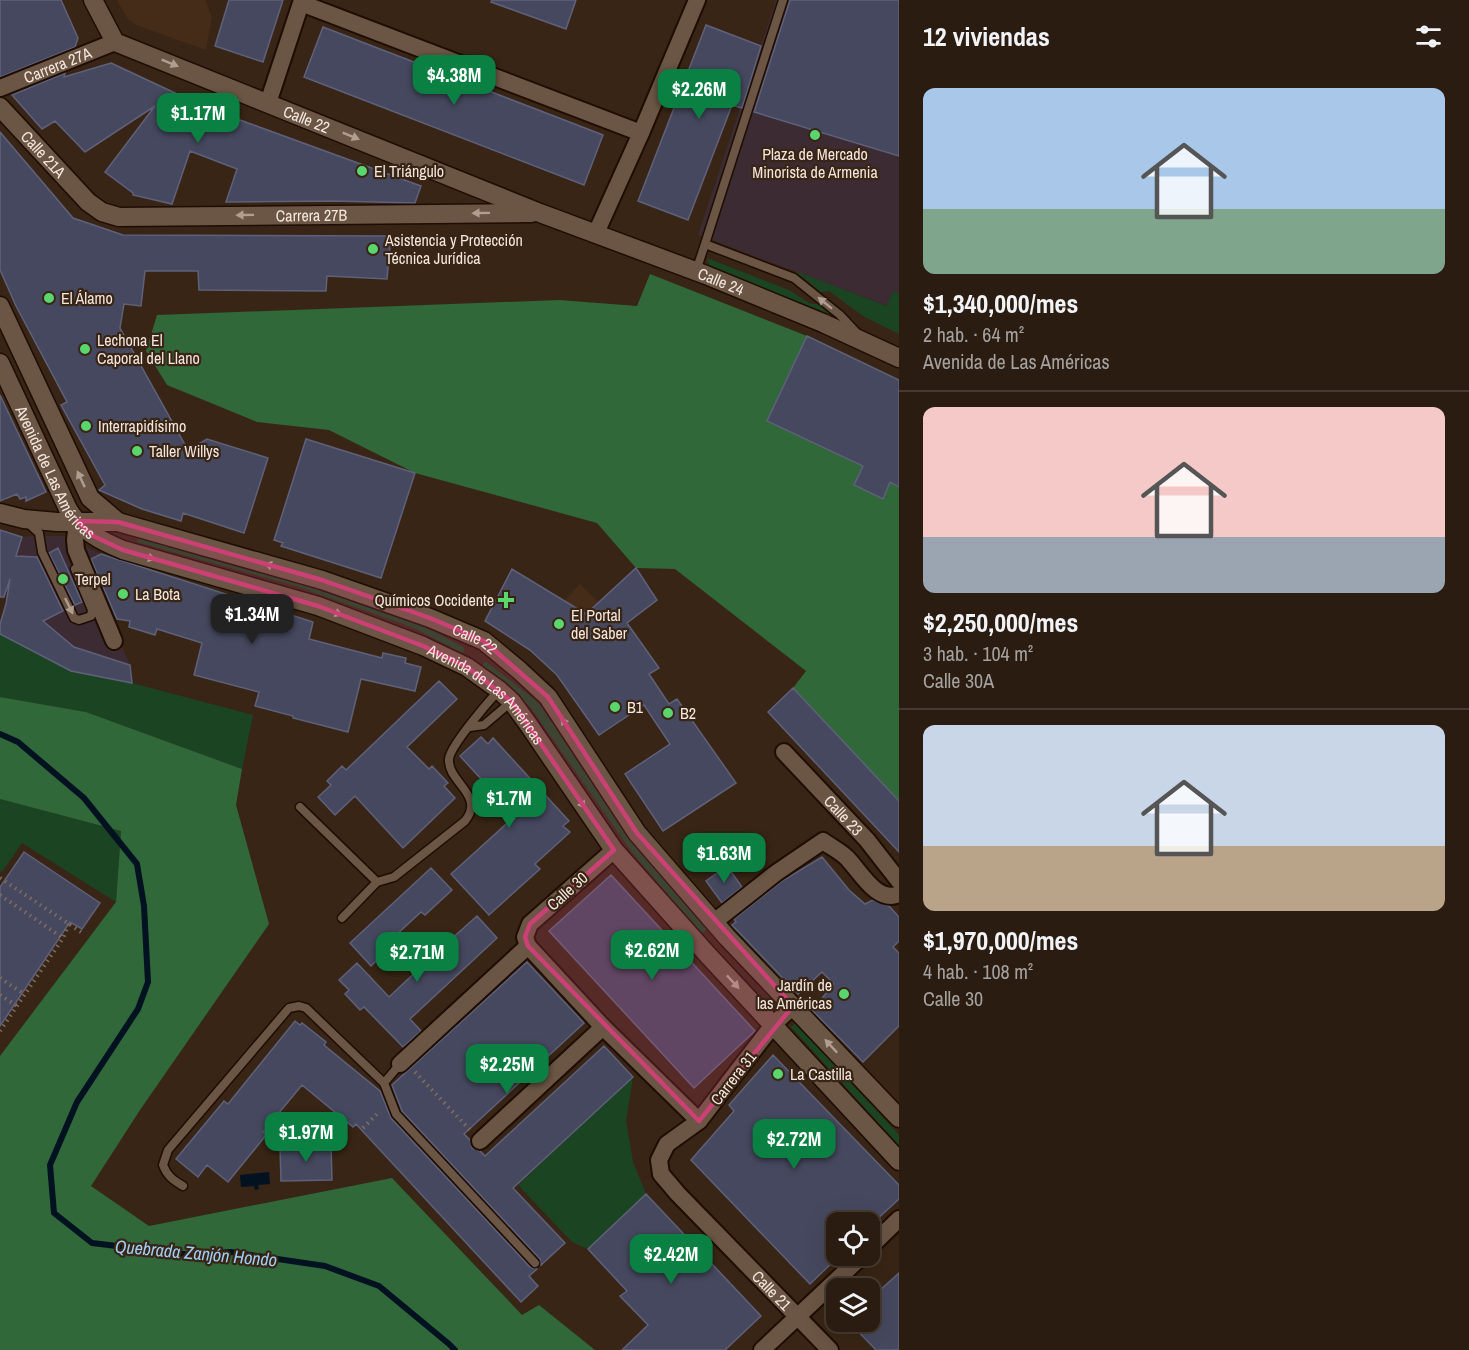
<!DOCTYPE html>
<html lang="es">
<meta charset="utf-8">
<style>
:root{--surface:#2a1c10;--page:#322519;--text:#f1f3f6;--muted:#a5a19f;--line:#463a30;--accent:#0b8043}
body{margin:0;font-family:"Archivo Narrow",sans-serif;background:var(--page);color:var(--text);height:100vh;display:flex;flex-direction:column;font-size:22px;white-space:nowrap}
*{box-sizing:border-box;margin:0}
p{font-size:20px;color:var(--muted)}
.icon{flex:none;width:33px;height:33px;fill:none;stroke:currentColor;stroke-width:2;stroke-linecap:round;stroke-linejoin:round}
.map{position:relative;flex:1;overflow:hidden}
.drawer{display:flex;flex-direction:column;background:var(--surface);width:570px}
.drawer>*{flex:none}
.tools{position:absolute;left:826px;top:1212px;display:grid;gap:12px}
.tools a{display:grid;place-items:center;width:54px;height:54px;border-radius:12px;background:var(--surface);box-shadow:0 6px 24px #0002,0 0 0 2px var(--line);font-size:30px}
.price{position:absolute;translate:-50% -51px;padding:0 14px;border-radius:12px;background:var(--accent);color:#fff;font-size:20px;line-height:39px;filter:drop-shadow(0 2px 3px #0008)}
.price::after{content:'';position:absolute;left:50%;top:36px;width:18px;height:14px;margin-left:-9px;background:inherit;clip-path:polygon(0 0,100% 0,50% 100%)}
.price.current{background:#222;color:#fff}
ul{padding:0;list-style:none}
li{display:grid;align-content:center;gap:12px;height:318px;padding:0 24px}
li+li{border-top:2px solid var(--line)}
li span{display:grid;place-items:center;height:186px;border-radius:12px;color:#555}
li>.icon{margin-inline-start:auto}
span .icon{width:108px;height:108px;fill:#fffc;stroke-width:1}
li b{font-size:26px}
h2{display:flex;justify-content:space-between;align-items:center;height:72px;padding:0 24px;font-size:26px}
main{display:flex;flex:1;min-height:0}
.map>svg:first-child{display:block}
.commercial{fill:#3d2b33}
.built{fill:#452c18}
.green{fill:#1b4522}
.forest{fill:#306839}
.water{fill:#021220}
.lines{fill:none;stroke-linecap:round;stroke-linejoin:round}
.stream{stroke:#021220;stroke-width:6}
.building{fill:#46485f;stroke:#5f617a;stroke-width:1.5}
.lane-casing{stroke:#1f0d01;stroke-width:11}
.street-casing{stroke:#1f0d01;stroke-width:20}
.secondary-casing{stroke:#1f0d01;stroke-width:21}
.path{stroke:#7e6d60;stroke-width:4;stroke-dasharray:1.5 4.5;stroke-linecap:butt}
.lane{stroke:#6b5544;stroke-width:8}
.street{stroke:#6b5544;stroke-width:16}
.secondary{stroke:#6b5544;stroke-width:18}
.oneway{fill:#b09e90}
.marked{fill:#cc4175;fill-opacity:0.2;stroke:#cc4175;stroke-width:4.5;stroke-linejoin:round}
.poi-dot{fill:#5bd56e;stroke:#382515;stroke-width:2}
.labels{text-anchor:middle;dominant-baseline:central;stroke-width:4.5;stroke-linejoin:round;paint-order:stroke}
.street-label{font-size:16px;fill:#f4e6dd;stroke:#382515}
.poi-label{font-size:16px;fill:#f4e6dd;stroke:#382515;text-anchor:start}
.water-label{font-size:18px;font-style:italic;fill:#9fcff7;stroke:#382515}
</style>
<main>
<div class="map">
<svg width="899" height="1350" viewBox="0 0 899 1350">
<rect width="100%" height="100%" fill="#382515"/>
<path class="commercial" d="M776 0H899V293L893 291 888 306 698 235Z
M32 536H65L101 554 93 559 117 619 111 621 130 665 132 683 71 671 0 634 10 579 22 537Z"/>
<path class="built" d="M117 0H205L212 17 206 50 136 25 128 19Z
M580 584 599 602 539 659 523 645Z"/>
<path class="green" d="M707 258 789 290 809 303 821 305 829 314 709 266Z
M795 271 887 306 893 291 899 293V334L863 316 829 291 821 292Z
M139 536 298 581 416 622 465 648 462 653 414 628 296 586 137 542Z
M0 634 71 671 132 683 253 715 242 769 86 712 0 697Z
M485 661 538 702 635 841 707 929 701 934 631 851 531 708 482 666Z
M0 799 121 831 116 902 22 843 2 872 0 871Z
M796 1023 899 1135V1145L791 1027Z
M633 1077 626 1121 633 1162 646 1194 588 1249 572 1242 518 1185Z"/>
<path class="forest" d="M650 274 807 336 863 466 854 485 883 499 890 482 899 487V801L793 688 806 671 675 569 636 568 597 523 415 473 329 430 257 422 167 385 146 351 157 315 559 300 637 306Z
M0 697 86 712 242 769 236 805 269 924 140 1110 91 1186 149 1226 392 1178 522 1315 539 1305 595 1350H0V1056L116 902 121 831 0 799Z"/>
<path class="water" d="M269 1172 270 1184 258 1185 259 1189 255 1190 254 1186 241 1187 240 1175Z"/>
<g class="lines">
<path class="stream" d="M0 734 18 742 84 798 137 864 144 906 148 982 138 1009 77 1102 50 1165 54 1213 92 1243 192 1255 231 1252 325 1266 379 1286 449 1344 455 1350"/>
</g>
<path class="building" d="M0 0H61L78 38 75 47 0 77Z
M229 0H283L263 62 215 46Z
M492 0H576L566 29 491 2Z
M790 0H899V156L754 112Z
M706 25 761 46 742 108 732 105 688 220 638 201Z
M323 27 603 135 584 185 304 77Z
M111 63 207 108 421 186 415 203 333 201 226 202 237 169 190 151 172 204 133 195V193L105 172 155 106 85 152 55 121 42 129 12 95 65 73 64 77Z
M0 132 73 218 123 235 391 236 387 279 327 276 326 291 199 290 198 271H145L141 306 124 304 120 328 188 450 207 439 268 458 244 533 183 513 181 521 142 509 99 490 105 485 61 405 67 402 16 306 0 270Z
M807 336 899 380V487L890 482 883 499 854 485 863 466 767 421Z
M0 395 46 492 26 501V497L20 499 17 494 0 501Z
M306 439 415 473 381 578 281 546 283 543 274 540Z
M0 530 22 537 16 556 37 557 63 611 43 621 74 647 130 665 132 683 71 671 0 634V624L6 604 10 579 4 597H0Z
M58 548 82 602 75 605 49 553Z
M101 554 313 622 309 639 382 658 383 653 406 658 405 663 421 667 415 691 361 679 348 732 293 718V716L255 706 259 692 194 675 202 643 157 629 155 635 129 627 130 621 117 619 91 559Z
M636 568 657 600 627 623 659 668 649 674 669 704 677 699 736 783 663 831 625 774 670 744 644 705 599 735 557 675 530 650 485 621 512 569 586 614Z
M439 681 457 699 407 747 429 769 432 766 448 783 444 786 455 798 403 848 355 796 335 815 318 797 331 785 327 781 342 766 346 770Z
M793 688 899 801V852L768 712Z
M481 737 488 744 493 738 569 821 563 826 570 832 535 864 540 869 489 915 451 874 515 816 460 756Z
M24 852 100 903 82 929 70 922 0 1026V887Z
M822 857 849 890 865 904 873 900 889 906 899 917V941L893 947 899 953V1026L863 1062 812 1010 834 984 822 972 798 994 732 925 736 922 734 919 782 881Z
M727 866 742 887 722 903 706 881Z
M431 868 452 890 425 915 421 912 395 936 398 940 371 966 350 943Z
M611 875 755 1031 694 1088 549 931Z
M477 916 497 938 410 1019 421 1031 403 1047 364 1007 360 1010 345 994 349 990 339 980 357 963 389 997 422 966 426 969 452 945 449 941Z
M527 962 584 1023 464 1134 470 1140 472 1148 480 1151 485 1156 604 1046 633 1077 513 1188 565 1243 541 1265 540 1259 402 1111 392 1085Z
M295 1021 300 1025 302 1023 326 1042 324 1045 380 1091 391 1118 530 1267 537 1269 529 1276 538 1286 521 1302 356 1124 353 1127 302 1085 263 1132 267 1134 228 1182 207 1165 198 1177 176 1159 224 1101 228 1104Z
M773 1055 899 1185V1199L874 1222H837V1258L810 1284 691 1160 734 1111 729 1105Z
M331 1144 332 1180 281 1181 280 1146Z
M646 1194 761 1316 725 1350H622L648 1325 620 1296 627 1291 588 1249Z
M899 1273V1350H876L849 1322H870V1299Z"/>
<g class="lines">
<defs>
<path id="lane" d="M705 244 783 0
M696 271 705 244 794 278 840 315 856 332
M28 523 39 533 42 552 74 618 79 620 91 616 92 610 75 569 84 566
M470 727 484 725 511 702
M300 807 377 882
M342 918 377 882 394 877 465 821C486 795 447 782 449 759 450 746 489 701 499 690
M384 1083 396 1114 535 1263
M183 1186C173 1180 167 1176 163 1165L168 1150 289 1008 299 1006 306 1008 384 1083 400 1064"/>
<g id="street">
<path id="s1" d="M0 88 115 42"/>
<path d="M268 103 301 3 641 133"/>
<path d="M596 233 641 133 697 0"/>
<path d="M77 521 75 540 76 550 114 641"/>
<path id="s2" d="M784 752 867 840 899 881"/>
<path d="M614 850 530 924 525 937 528 946 603 1027 699 1121"/>
<path d="M714 922 776 873 823 841C831 847 840 851 847 858 860 871 877 904 899 894"/>
<path id="s3" d="M793 1006 773 1025 699 1121 667 1144 659 1160 661 1174 678 1194 830 1350"/>
<path d="M400 1064 528 946"/>
<path d="M480 1141 603 1027"/>
<path d="M870 1247 899 1219"/>
<path d="M762 1350 862 1256"/>
</g>
<g id="secondary">
<path id="s4" d="M93 0 115 42 540 213 706 275 823 323 899 358"/>
<path id="s5" d="M0 107 88 202 102 212 119 217 532 213"/>
<path d="M0 306 90 498 118 522"/>
<path id="s6" d="M0 363 68 509C80 530 101 541 123 550L318 606 423 646 467 667 499 690 512 702 528 724 614 850 706 953 899 1161"/>
<path id="s7" d="M0 513 24 519 57 522H118L322 580 430 618 484 641 519 670 548 697 637 833 726 936 899 1118"/>
</g>
</defs>
<use href="#lane" class="lane-casing"/>
<use href="#street" class="street-casing"/>
<use href="#secondary" class="secondary-casing"/>
<path class="path" d="M0 878 81 932
M0 895 63 938
M0 978 24 994
M0 995 17 1006
M0 1031 63 938 69 924
M415 1072 470 1130
M363 1128 380 1111"/>
<use href="#lane" class="lane"/>
<use href="#street" class="street"/>
<use href="#secondary" class="secondary"/>
</g>
<defs><path id="oneway-solid" d="M-6-.8H1V-3.2L6.5 0L1 3.2V.8H-6Z" transform="scale(1.5)"/></defs>
<g class="oneway">
<use href="#oneway-solid" transform="translate(170 63) rotate(22)"/>
<use href="#oneway-solid" transform="translate(351 136) rotate(22)"/>
<use href="#oneway-solid" transform="translate(481 213) rotate(179)"/>
<use href="#oneway-solid" transform="translate(245 215) rotate(179)"/>
<use href="#oneway-solid" transform="translate(825 303) rotate(-141)"/>
<use href="#oneway-solid" transform="translate(81 479) rotate(-115)"/>
<use href="#oneway-solid" transform="translate(147 557) rotate(16)"/>
<use href="#oneway-solid" transform="translate(273 566) rotate(-164)"/>
<use href="#oneway-solid" transform="translate(69 606) rotate(64)"/>
<use href="#oneway-solid" transform="translate(334 612) rotate(21)"/>
<use href="#oneway-solid" transform="translate(566 725) rotate(-123)"/>
<use href="#oneway-solid" transform="translate(580 801) rotate(56)"/>
<use href="#oneway-solid" transform="translate(733 982) rotate(47)"/>
<use href="#oneway-solid" transform="translate(831 1046) rotate(-133)"/>
</g>
<path class="marked" d="M77 521 118 522 322 580 430 618 484 641 548 697 637 833 793 1006 699 1121 528 946 525 937 530 924 614 850 512 702 467 667 423 646 318 606 123 550 93 536Z"/>
<g class="poi-dot">
<circle cx="815" cy="135" r="6"/>
<circle cx="362" cy="171" r="6"/>
<circle cx="373" cy="249" r="6"/>
<circle cx="49" cy="298" r="6"/>
<circle cx="85" cy="349" r="6"/>
<circle cx="86" cy="426" r="6"/>
<circle cx="137" cy="451" r="6"/>
<circle cx="63" cy="579" r="6"/>
<circle cx="123" cy="594" r="6"/>
<path d="M503 591h6v6h6v6h-6v6h-6v-6h-6v-6h6z"/>
<circle cx="559" cy="624" r="6"/>
<circle cx="615" cy="707" r="6"/>
<circle cx="668" cy="713" r="6"/>
<circle cx="844" cy="994" r="6"/>
<circle cx="778" cy="1074" r="6"/>
</g>
<g class="labels">
<g class="street-label">
<text stroke="none"><textPath href="#s1" startOffset="62">Carrera 27A</textPath></text>
<text stroke="none"><textPath href="#s4" startOffset="254">Calle 22</textPath></text>
<text stroke="none"><textPath href="#s5" startOffset="64">Calle 21A</textPath></text>
<text stroke="none"><textPath href="#s5" startOffset="357">Carrera 27B</textPath></text>
<text stroke="none"><textPath href="#s4" startOffset="699">Calle 24</textPath></text>
<text stroke="none"><textPath href="#s6" startOffset="123">Avenida de Las Américas</textPath></text>
<text stroke="none"><textPath href="#s7" startOffset="495">Calle 22</textPath></text>
<text stroke="none"><textPath href="#s6" startOffset="627">Avenida de Las Américas</textPath></text>
<text stroke="none"><textPath href="#s2" startOffset="87">Calle 23</textPath></text>
<text transform="translate(567 891) rotate(-42)">Calle 30</text>
<text transform="translate(733 1078) rotate(-52)">Carrera 31</text>
<text stroke="none"><textPath href="#s3" startOffset="381">Calle 21</textPath></text>
</g>
<g class="poi-label">
<text x="815" y="154" text-anchor="middle">Plaza de Mercado<tspan x="815" dy="18">Minorista de Armenia</tspan></text>
<text x="374" y="171">El Triángulo</text>
<text x="385" y="240">Asistencia y Protección<tspan x="385" dy="18">Técnica Jurídica</tspan></text>
<text x="61" y="298">El Álamo</text>
<text x="97" y="340">Lechona El<tspan x="97" dy="18">Caporal del Llano</tspan></text>
<text x="98" y="426">Interrapidísimo</text>
<text x="149" y="451">Taller Willys</text>
<text x="75" y="579">Terpel</text>
<text x="135" y="594">La Bota</text>
<text x="494" y="600" text-anchor="end">Químicos Occidente</text>
<text x="571" y="615">El Portal<tspan x="571" dy="18">del Saber</tspan></text>
<text x="627" y="707">B1</text>
<text x="680" y="713">B2</text>
<text x="832" y="985" text-anchor="end">Jardín de<tspan x="832" dy="18">las Américas</tspan></text>
<text x="790" y="1074">La Castilla</text>
</g>
<g class="water-label">
<text transform="translate(196 1253) rotate(5)">Quebrada Zanjón Hondo</text>
</g>
</g>
</svg>
<div class="tools">
<a><svg class="icon" aria-label="locate" viewBox="0 0 24 24"><circle cx="12" cy="12" r="6"/><path d="M12 2v4M12 18v4M2 12h4M18 12h4"/></svg></a>
<a><svg class="icon" aria-label="layers" viewBox="0 0 24 24"><path d="M12 4l9 5-9 5-9-5zM3 14l9 5 9-5"/></svg></a>
</div>
<b class="price" style="left:454px;top:106px">$4.38M</b>
<b class="price" style="left:699px;top:120px">$2.26M</b>
<b class="price" style="left:198px;top:144px">$1.17M</b>
<b class="price current" style="left:252px;top:645px">$1.34M</b>
<b class="price" style="left:509px;top:829px">$1.7M</b>
<b class="price" style="left:724px;top:884px">$1.63M</b>
<b class="price" style="left:652px;top:981px">$2.62M</b>
<b class="price" style="left:417px;top:983px">$2.71M</b>
<b class="price" style="left:507px;top:1095px">$2.25M</b>
<b class="price" style="left:306px;top:1163px">$1.97M</b>
<b class="price" style="left:794px;top:1170px">$2.72M</b>
<b class="price" style="left:671px;top:1285px">$2.42M</b>
</div>
<section class="drawer">
<h2>12 viviendas<svg class="icon" aria-label="filters" viewBox="0 0 24 24"><path d="M4 7h16M4 17h16"/><circle cx="9" cy="7" r="2"/><circle cx="15" cy="17" r="2"/></svg></h2>
<ul>
<li><span style="background:linear-gradient(#a9c7e8 65%,#7fa58c 0)"><svg class="icon" aria-label="home" viewBox="0 0 24 24"><path d="M3 11l9-7 9 7M6 9v11h12V9"/></svg></span><div><b>$1,340,000/mes</b><p>2 hab. · 64 m²</p><p>Avenida de Las Américas</p></div></li>
<li><span style="background:linear-gradient(#f6c9c9 70%,#9aa5b1 0)"><svg class="icon" aria-label="home" viewBox="0 0 24 24"><path d="M3 11l9-7 9 7M6 9v11h12V9"/></svg></span><div><b>$2,250,000/mes</b><p>3 hab. · 104 m²</p><p>Calle 30A</p></div></li>
<li><span style="background:linear-gradient(#c9d6e8 65%,#b9a48a 0)"><svg class="icon" aria-label="home" viewBox="0 0 24 24"><path d="M3 11l9-7 9 7M6 9v11h12V9"/></svg></span><div><b>$1,970,000/mes</b><p>4 hab. · 108 m²</p><p>Calle 30</p></div></li>
</ul>
</section>
</main>
